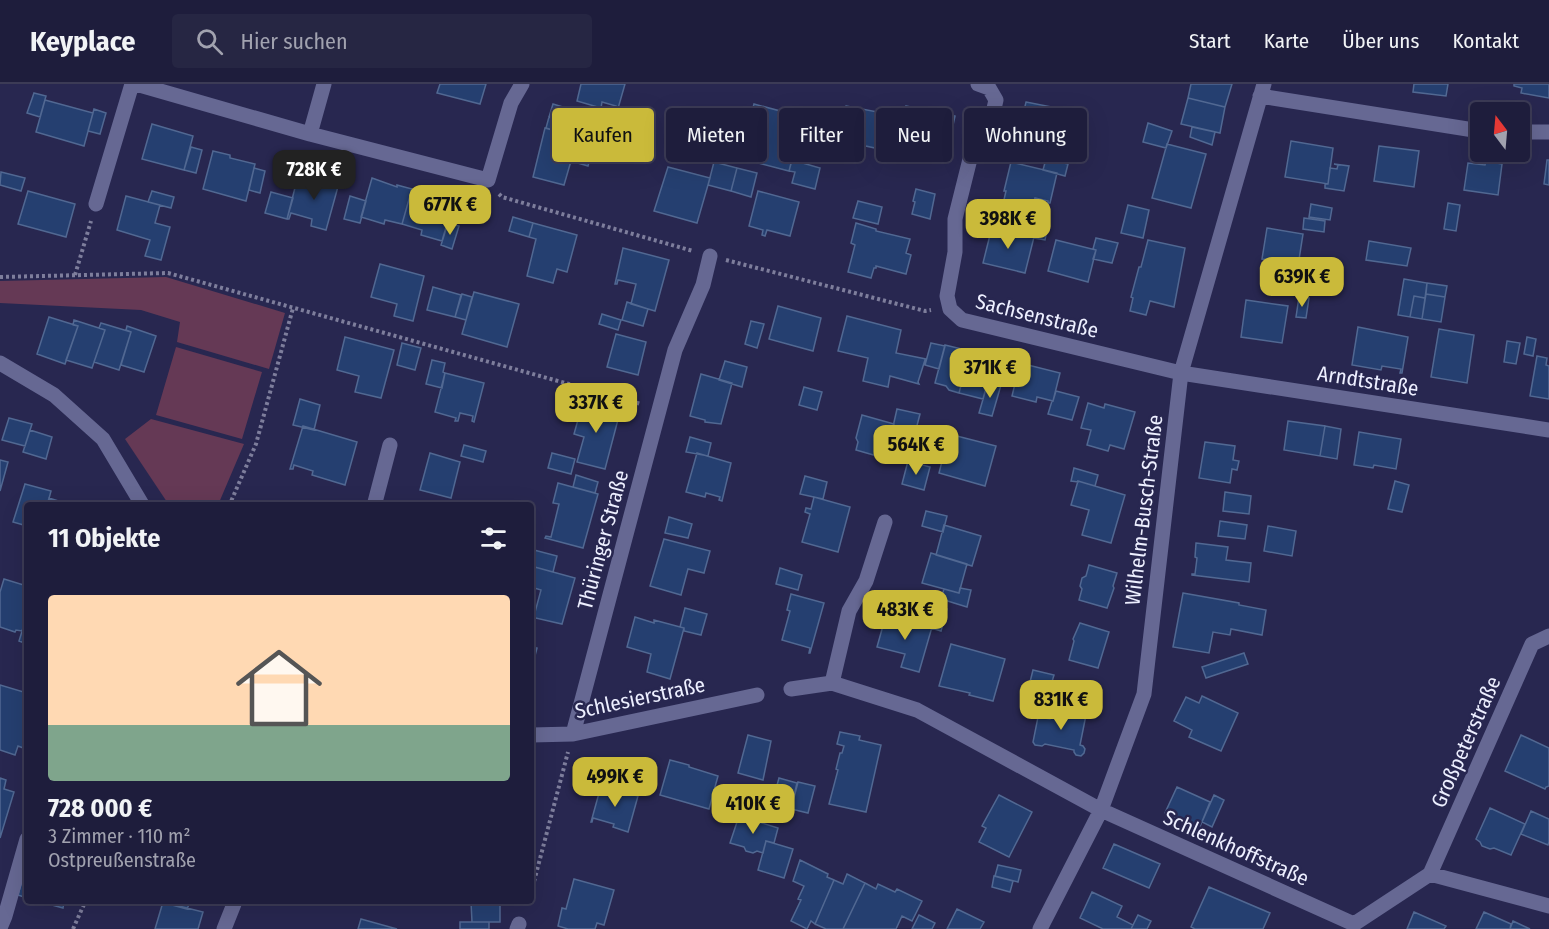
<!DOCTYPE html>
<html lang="de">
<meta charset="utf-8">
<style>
:root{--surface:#1e1d3c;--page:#262643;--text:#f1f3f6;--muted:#a1a2af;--line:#3c3b56;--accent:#caba3a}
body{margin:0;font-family:"Fira Sans Condensed",sans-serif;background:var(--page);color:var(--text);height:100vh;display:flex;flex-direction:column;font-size:22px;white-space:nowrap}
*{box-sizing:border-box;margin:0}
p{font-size:20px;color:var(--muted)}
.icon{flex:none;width:33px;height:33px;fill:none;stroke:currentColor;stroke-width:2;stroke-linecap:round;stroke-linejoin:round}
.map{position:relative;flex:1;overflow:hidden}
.sheet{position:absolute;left:24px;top:418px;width:510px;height:402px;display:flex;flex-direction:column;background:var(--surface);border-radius:6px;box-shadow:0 6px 24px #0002,0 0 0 2px var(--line)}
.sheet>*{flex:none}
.top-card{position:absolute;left:552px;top:24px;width:570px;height:54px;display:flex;gap:12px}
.needle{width:39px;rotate:344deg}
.tools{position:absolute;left:1470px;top:18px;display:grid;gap:12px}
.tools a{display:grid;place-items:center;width:60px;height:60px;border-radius:6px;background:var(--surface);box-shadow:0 6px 24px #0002,0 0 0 2px var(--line);font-size:30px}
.price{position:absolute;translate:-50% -51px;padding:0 14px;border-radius:12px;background:var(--accent);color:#111;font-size:20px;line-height:39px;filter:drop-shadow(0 2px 3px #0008)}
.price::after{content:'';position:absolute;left:50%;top:36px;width:18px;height:14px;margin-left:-9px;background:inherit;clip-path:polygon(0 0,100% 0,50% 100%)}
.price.current{background:#222;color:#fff}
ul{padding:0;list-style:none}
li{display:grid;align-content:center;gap:12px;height:318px;padding:0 24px}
li span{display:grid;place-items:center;height:186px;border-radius:6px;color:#555}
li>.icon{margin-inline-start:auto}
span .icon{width:108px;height:108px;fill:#fffc;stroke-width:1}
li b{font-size:26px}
h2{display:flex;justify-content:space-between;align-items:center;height:72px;padding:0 24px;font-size:26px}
.chip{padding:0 21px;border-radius:6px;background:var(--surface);box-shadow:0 6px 24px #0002,0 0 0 2px var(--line);font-size:21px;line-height:54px}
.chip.current{background:var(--accent);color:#111}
header{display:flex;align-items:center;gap:36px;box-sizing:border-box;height:84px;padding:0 30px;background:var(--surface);border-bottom:2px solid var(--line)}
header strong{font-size:28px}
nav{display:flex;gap:33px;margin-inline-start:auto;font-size:21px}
.search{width:420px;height:54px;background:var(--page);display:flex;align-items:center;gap:15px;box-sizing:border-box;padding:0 21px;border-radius:6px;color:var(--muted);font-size:22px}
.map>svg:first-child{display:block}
.green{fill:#653955}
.building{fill:#253f70;stroke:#516892;stroke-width:1.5}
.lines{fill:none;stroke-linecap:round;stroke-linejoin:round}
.path{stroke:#7e7e9c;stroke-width:4;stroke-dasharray:3 3;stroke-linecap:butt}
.minor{stroke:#666893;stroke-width:15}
.labels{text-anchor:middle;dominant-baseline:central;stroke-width:5;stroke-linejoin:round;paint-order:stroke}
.street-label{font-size:21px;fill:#edefff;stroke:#282750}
</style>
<header>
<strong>Keyplace</strong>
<div class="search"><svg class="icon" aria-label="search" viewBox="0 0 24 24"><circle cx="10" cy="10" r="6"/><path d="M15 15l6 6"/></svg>Hier suchen</div>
<nav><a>Start</a><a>Karte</a><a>Über uns</a><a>Kontakt</a></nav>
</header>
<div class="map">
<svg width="1549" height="845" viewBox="0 0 1549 845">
<rect width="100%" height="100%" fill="#282750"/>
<path class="green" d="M166 193 285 229 269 285 177 258 180 238 141 226 0 219V197Z
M176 263 262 288 242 355 156 331Z
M151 335 244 360 218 421H169L125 355Z"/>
<path class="building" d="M440 0H486L480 20 437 9Z
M581 0H625L617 28H615L616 22 602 18 601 24 577 17Z
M1191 0H1232L1225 23 1188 14Z
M1414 0H1448L1446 12 1413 8Z
M1514 0H1549V14L1521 9 1522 4 1514 2Z
M34 9 46 12 40 33 27 29Z
M1188 14 1225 23 1220 49 1181 40Z
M45 16 93 29 84 62 36 48Z
M1026 18 1062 25 1053 69 1016 61Z
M553 20 576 27 573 39 549 33Z
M754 20 803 33 789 87 754 78 763 47 748 43Z
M846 22 883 29 875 64 838 56Z
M906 22 955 32 948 64 900 53Z
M94 25 106 29 100 50 88 47Z
M549 33 571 38 567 50 546 44Z
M893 35 903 37 897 73 885 71Z
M829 37 841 40 838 63 825 61Z
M1148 39 1172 47 1166 64 1143 58Z
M152 40 193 52 184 86 142 75Z
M1192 43 1215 48 1212 61 1190 53Z
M545 44 594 58 588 82 571 77 564 101 533 93Z
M1291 57 1333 64 1328 100 1285 93Z
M1167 60 1206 70 1191 124 1152 114Z
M1379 62 1419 67 1414 103 1374 97Z
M191 63 202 66 196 89 184 86Z
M213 67 230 71V74L255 80 246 117 203 105Z
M1046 75 1068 80 1065 92 1043 86Z
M792 76 820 84 815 105 792 99 795 88 789 87Z
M1547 76H1549V101L1544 100Z
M1486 77 1502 80 1498 111 1464 106 1468 79 1485 81Z
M714 78 737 84 731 107 708 101Z
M1011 78 1057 89 1050 119H1048V117L1035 114 1032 124 1034 125V127L1003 120 1006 107H1004Z
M1334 80 1349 82 1344 107 1325 104V100H1328L1330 84 1337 85 1338 81Z
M668 83 710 94 697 139 654 127Z
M254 84 265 87 260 109 249 106Z
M737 84 757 89 751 113 731 107Z
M1 88 25 94 21 107 0 101Z
M298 92 312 96 313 92 315 93 314 97 330 101 331 97 339 99 326 146 311 142 312 135 291 129 289 135H287Z
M372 94 397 103V101L412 105 402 140 385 136 384 140 361 133Z
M412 105 429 109 428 112 440 115 441 113 454 116 442 157 421 151 422 146 402 140Z
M916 105 935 110 930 135 912 130 915 118 913 117Z
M28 107 75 120 66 153 18 140Z
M152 107 174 113 171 124 148 118Z
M758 107 799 118 790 152 767 146 765 152 762 151 763 146 749 142Z
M271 108 293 114 287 135 265 129Z
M126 112 160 121 155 139 170 143 161 176 145 172 150 156 117 146Z
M350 112 366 117 360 139 344 135Z
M858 117 882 123 878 140 853 134Z
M1448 119 1460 121 1456 147 1444 145Z
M1311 120 1332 124 1330 136 1309 133Z
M1128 121 1149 126 1143 154 1121 149Z
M513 133 533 139 529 153 509 147Z
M1304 134 1325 137 1324 148 1303 145Z
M1026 136 1048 142 1045 156 1034 154V153L1022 150Z
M448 139 459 142 452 165 441 161Z
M533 139 577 151 567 188 557 185 553 199 527 192 536 155 529 153Z
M856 139 876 145V147L910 155 906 169 911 171 906 190 876 182V184H874L871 194 848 188 855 161 851 159Z
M992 143 1034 153 1025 189 983 179Z
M1267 144 1303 150 1298 182H1296L1297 179 1262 175Z
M1096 154 1118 159 1112 179 1093 175 1096 166 1093 165Z
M1056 156 1096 166 1088 198 1048 187Z
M1148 156 1185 164 1174 223 1150 217 1146 231 1130 227 1133 214 1131 213 1139 183H1141Z
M1369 157 1411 164 1407 182 1366 176Z
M623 164 669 176 655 227 631 220 636 200 618 196 617 200H615Z
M380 180 424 192 413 237 394 232 397 220 371 213Z
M1404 195 1427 199 1425 214 1414 212 1410 233 1398 231Z
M1427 199 1447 202 1445 213 1426 210Z
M433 203 461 211 455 233 427 226Z
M474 208 519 220 507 263 462 250Z
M462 210 472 213 466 236 455 233Z
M1426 210 1445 213 1441 238 1422 235Z
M1414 212 1425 214 1422 235 1410 233Z
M1299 213 1309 214 1306 234 1296 233Z
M1246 216 1288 222 1282 259 1241 253Z
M627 218 648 225 643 242 622 236Z
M778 222 821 234 813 267 769 255Z
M602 230 621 236 618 246 599 240Z
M847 232 901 246 896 269 926 275 925 276 918 298 919 300 890 292 888 303 863 297 868 274 838 267Z
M49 233 78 242 65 280 37 270Z
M74 236 105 246 92 284 66 276 78 242 73 241Z
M751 237 764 240 757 264 745 260Z
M101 239 131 248 119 286 94 278 105 246 99 244Z
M127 242 156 252 144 288 121 281 131 248 126 246Z
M1358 243 1408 253 1402 289H1400L1401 285 1382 282 1381 286 1352 281Z
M1439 245 1474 251 1467 299 1431 293Z
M616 250 646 258 638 291 607 283Z
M345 253 394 266 381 314 355 308 359 292 337 286Z
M1527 253 1536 255 1533 272 1524 270Z
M1507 257 1520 259 1516 280 1504 278Z
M402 259 421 264 415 286 397 281Z
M931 259 945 262 939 285 925 281Z
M945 261 970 267 959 309 949 306 946 302 935 299Z
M970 267 994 273 983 315 959 309Z
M1537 272 1547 274 1546 281 1549 282V315L1530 312Z
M432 276 445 279 443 288 445 289 442 304 426 300Z
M725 277 747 283 742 303 719 296Z
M1020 279 1060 289 1053 317 1037 313 1036 318 1012 312Z
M445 289 484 299 474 338 472 337 473 332 460 329 458 337H455L456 334 435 328Z
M701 290 732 299 721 340 705 338V336L690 332Z
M988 298 1001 301 992 332 979 329Z
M804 303 822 308 817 326 799 321Z
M1056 307 1079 313 1072 336 1048 330 1052 317H1053Z
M300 315 320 321 314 346 293 341Z
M583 318 620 328 605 385 577 378 584 353 574 350Z
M1088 319 1104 324 1105 320 1135 328 1124 365 1110 361 1108 367 1087 361 1091 346 1081 344Z
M897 325 920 330 914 353 892 347Z
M862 331 894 340 884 374 856 366 858 358 856 354Z
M9 334 32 340 25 362 2 356Z
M1288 337 1325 342 1320 372 1284 366Z
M303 342 357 358 345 401 312 391 313 387 294 381 293 385H290Z
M1325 342 1341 345 1337 375 1320 372Z
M30 346 52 353 46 375 23 368Z
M1359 348 1401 355 1396 385 1374 381 1373 384 1354 381Z
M949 350 996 362 985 402 939 389Z
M690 353 711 359 708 372 686 368Z
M1205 358 1235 362 1233 376 1239 377 1237 386 1232 385 1230 399 1199 394Z
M464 361 486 367 483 378 461 372Z
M430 369 460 378 451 414 420 406Z
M552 369 575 375 571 390 548 384Z
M697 369 731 379 722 417 719 416 720 413 706 409 705 413 686 408Z
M0 376 8 378 0 407Z
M908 377 930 383 924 406 902 400Z
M1074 384 1098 391 1095 402 1078 397V398L1071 397Z
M576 391 598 398 595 409 573 403Z
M805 392 827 398 823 415 800 410Z
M1078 397 1125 411 1111 459 1082 451 1089 426 1071 421Z
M1395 397 1409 401 1402 428 1388 425Z
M558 399 598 410 583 464 545 454 546 452 551 453 559 420 553 419Z
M25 400 51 407 47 422H27V442L13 438Z
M1225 408 1251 412 1249 430 1223 427Z
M814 413 850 423 838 468 802 458 810 430 805 428 806 424 811 425Z
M49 414 74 422H47Z
M926 427 947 432 943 448 922 442Z
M669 433 692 440 688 454 665 449Z
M1220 437 1247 441 1245 455 1218 452Z
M944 441 981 452 972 482 936 471Z
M1268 442 1296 447 1292 472 1264 467Z
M664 455 710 467 704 489 688 485 681 511 650 502Z
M1196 459 1228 463 1226 476 1251 479 1249 498 1192 491V490H1195L1197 474 1195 473Z
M534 466 557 472 553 488 531 482Z
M931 469 967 480 959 509 922 499Z
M1089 481 1117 489 1113 502 1114 504 1107 524 1079 516 1082 505 1080 502 1082 494 1086 492Z
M531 482 575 494 562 540 531 533V531L534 532 541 506 531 503Z
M780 484 802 491 798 506 776 500Z
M4 495 27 502V531L22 547 16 546 15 548 0 543V508Z
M960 504 971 506 967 523 941 515 944 505 959 509Z
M1183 509 1239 519V521L1266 526 1262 551 1231 545 1230 551 1213 548 1209 569 1173 563Z
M791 510 824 519 810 569H809L810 564 782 556 790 527 787 526Z
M924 519 947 525 941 547 918 540Z
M685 524 707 530 701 551 684 547V544L680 543Z
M27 531V560L19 557Z
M886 531 932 543 919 588 901 583 905 570 877 563Z
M635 533 654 539V536L684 544 670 595 647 588 651 570 627 563Z
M1080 539 1109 548 1098 584 1069 576 1074 557 1073 555Z
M951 560 1005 575 993 617 969 611 970 609 939 602Z
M531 563 537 564 531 587Z
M1244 569 1248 580 1206 594 1202 583Z
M1033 586 1054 591 1048 611 1028 606Z
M0 601 27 609V663L26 665 18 662 15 671 0 666Z
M1055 610 1077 614 1074 629 1053 625Z
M1202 612 1238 629 1221 667 1189 653 1192 646 1174 637 1186 613 1199 619Z
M1053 625 1086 631 1080 661 1083 662 1085 665 1084 669 1081 672 1076 671 1074 668V666L1045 660 1042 662 1035 661 1033 658 1038 633 1050 635Z
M840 648 860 652 859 656 881 661 866 728 829 720 838 686 836 685 840 669H842L844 662 837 660Z
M748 651 771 657 763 696 738 689Z
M1521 651 1549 664V702L1546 703 1545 705 1505 687Z
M670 676 689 681V683L718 692 709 725 660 711Z
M635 679 656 685 650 708 629 702Z
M0 694 6 696 4 705 14 708 0 754Z
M779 694 797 699 793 716 774 712Z
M798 698 815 702 808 729 791 725Z
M601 702 638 712 628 748 613 743 614 740 593 734 592 738H591Z
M1177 703 1210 718 1199 745 1165 729Z
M999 711 1032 728 1009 773 979 758 986 744 982 742Z
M1214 711 1224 716 1212 743 1202 738Z
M785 714 793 716 791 725 783 722Z
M1490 724 1525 740 1511 771 1494 764 1490 765 1482 762 1480 758 1476 755Z
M1531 727 1549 735V758L1548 761 1521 750Z
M739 732 778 744 774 759 766 757 763 769 757 767 753 769 746 767 744 763 730 759Z
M766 757 793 765 784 794 758 786Z
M1114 760 1160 780 1149 804 1103 784Z
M800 776 828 790 827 793 834 796 815 840 811 837 807 845 791 837 801 816 798 815 804 802 793 797Z
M27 778V814L18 811Z
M998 781 1021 786 1018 798 995 792Z
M847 790 865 799 843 845H826L815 840 834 796 843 800Z
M994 792 1013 797 1010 808 992 803Z
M574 795 614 806 604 841 597 839 595 845H568L558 842 562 824 566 825Z
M865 799 876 805 878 800 895 808 897 805 922 817 912 837 902 832 896 845H843Z
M1209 803 1270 829 1263 845H1195L1191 843Z
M1092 808 1122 822 1117 833 1133 841 1131 845H1103L1080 834Z
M41 818H64L63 824Z
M161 818H190L187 825Z
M163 818 203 828 198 845H155Z
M471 818H500V838H472Z
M957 825 984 838 980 845H947Z
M1414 828 1446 842 1444 845H1407Z
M1484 828 1511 840 1510 845H1476Z
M919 831 935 839 932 845H912Z
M1138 831 1151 837 1147 845H1131Z
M361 835 397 845H358Z
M1513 837 1530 845H1510Z
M460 838H489V845H460Z"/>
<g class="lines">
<path class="path" d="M499 110 502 113 693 167
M726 176 925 227 931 226
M75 191 91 137
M0 193 168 189 641 320
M229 422 256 360 293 224
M531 809 568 668
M73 845 85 818"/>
<path class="minor" d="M136 0 310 50 488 96 511 19 522 0
M978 0 989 4 996 16 986 59 971 71 955 135V168L947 212 950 225 962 236 1181 289 1549 346
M1260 12 1480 47
M1520 48H1549
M310 50 324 0
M96 120 132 0
M0 279 54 311 103 355 143 422
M374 422 390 361
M832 599 849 527 866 497 885 438
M791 605 832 599 917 626 1101 726 1354 840 1430 790 1549 822
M573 650 675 266 703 201 710 172
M531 651 573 650 757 611
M1430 790 1532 560 1549 552
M0 844 5 832 27 755
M224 845 234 820
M517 845 519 840
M1040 845 1101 726 1144 610 1181 289 1264 0"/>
</g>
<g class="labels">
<g class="street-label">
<text transform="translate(1037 232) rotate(14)">Sachsenstraße</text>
<text transform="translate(1368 297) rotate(9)">Arndtstraße</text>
<text transform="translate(1144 426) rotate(-83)">Wilhelm-Busch-Straße</text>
<text transform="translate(603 456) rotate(-75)">Thüringer Straße</text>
<text transform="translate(640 614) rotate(-12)">Schlesierstraße</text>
<text transform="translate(1466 658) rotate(-66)">Großpeterstraße</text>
<text transform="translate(1236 764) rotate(24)">Schlenkhoffstraße</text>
</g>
</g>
</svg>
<div class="tools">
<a><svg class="needle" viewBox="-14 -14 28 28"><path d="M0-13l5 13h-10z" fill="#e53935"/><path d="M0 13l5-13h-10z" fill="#a1a2af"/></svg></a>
</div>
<b class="price current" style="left:314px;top:117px">728K €</b>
<b class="price" style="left:450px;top:152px">677K €</b>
<b class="price" style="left:1008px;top:166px">398K €</b>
<b class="price" style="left:1302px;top:224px">639K €</b>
<b class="price" style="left:990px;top:315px">371K €</b>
<b class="price" style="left:596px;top:350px">337K €</b>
<b class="price" style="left:916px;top:392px">564K €</b>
<b class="price" style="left:905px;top:557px">483K €</b>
<b class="price" style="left:1061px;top:647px">831K €</b>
<b class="price" style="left:615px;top:724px">499K €</b>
<b class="price" style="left:753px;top:751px">410K €</b>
<div class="top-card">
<a class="chip current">Kaufen</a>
<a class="chip">Mieten</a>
<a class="chip">Filter</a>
<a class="chip">Neu</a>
<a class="chip">Wohnung</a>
</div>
<section class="sheet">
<h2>11 Objekte<svg class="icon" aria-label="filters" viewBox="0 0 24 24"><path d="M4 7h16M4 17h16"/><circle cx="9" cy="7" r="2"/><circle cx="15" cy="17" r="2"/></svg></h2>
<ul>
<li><span style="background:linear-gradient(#ffd9b3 70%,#7fa58c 0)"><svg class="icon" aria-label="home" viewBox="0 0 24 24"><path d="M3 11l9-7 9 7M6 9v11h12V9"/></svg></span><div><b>728 000 €</b><p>3 Zimmer · 110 m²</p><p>Ostpreußenstraße</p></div></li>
</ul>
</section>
</div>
